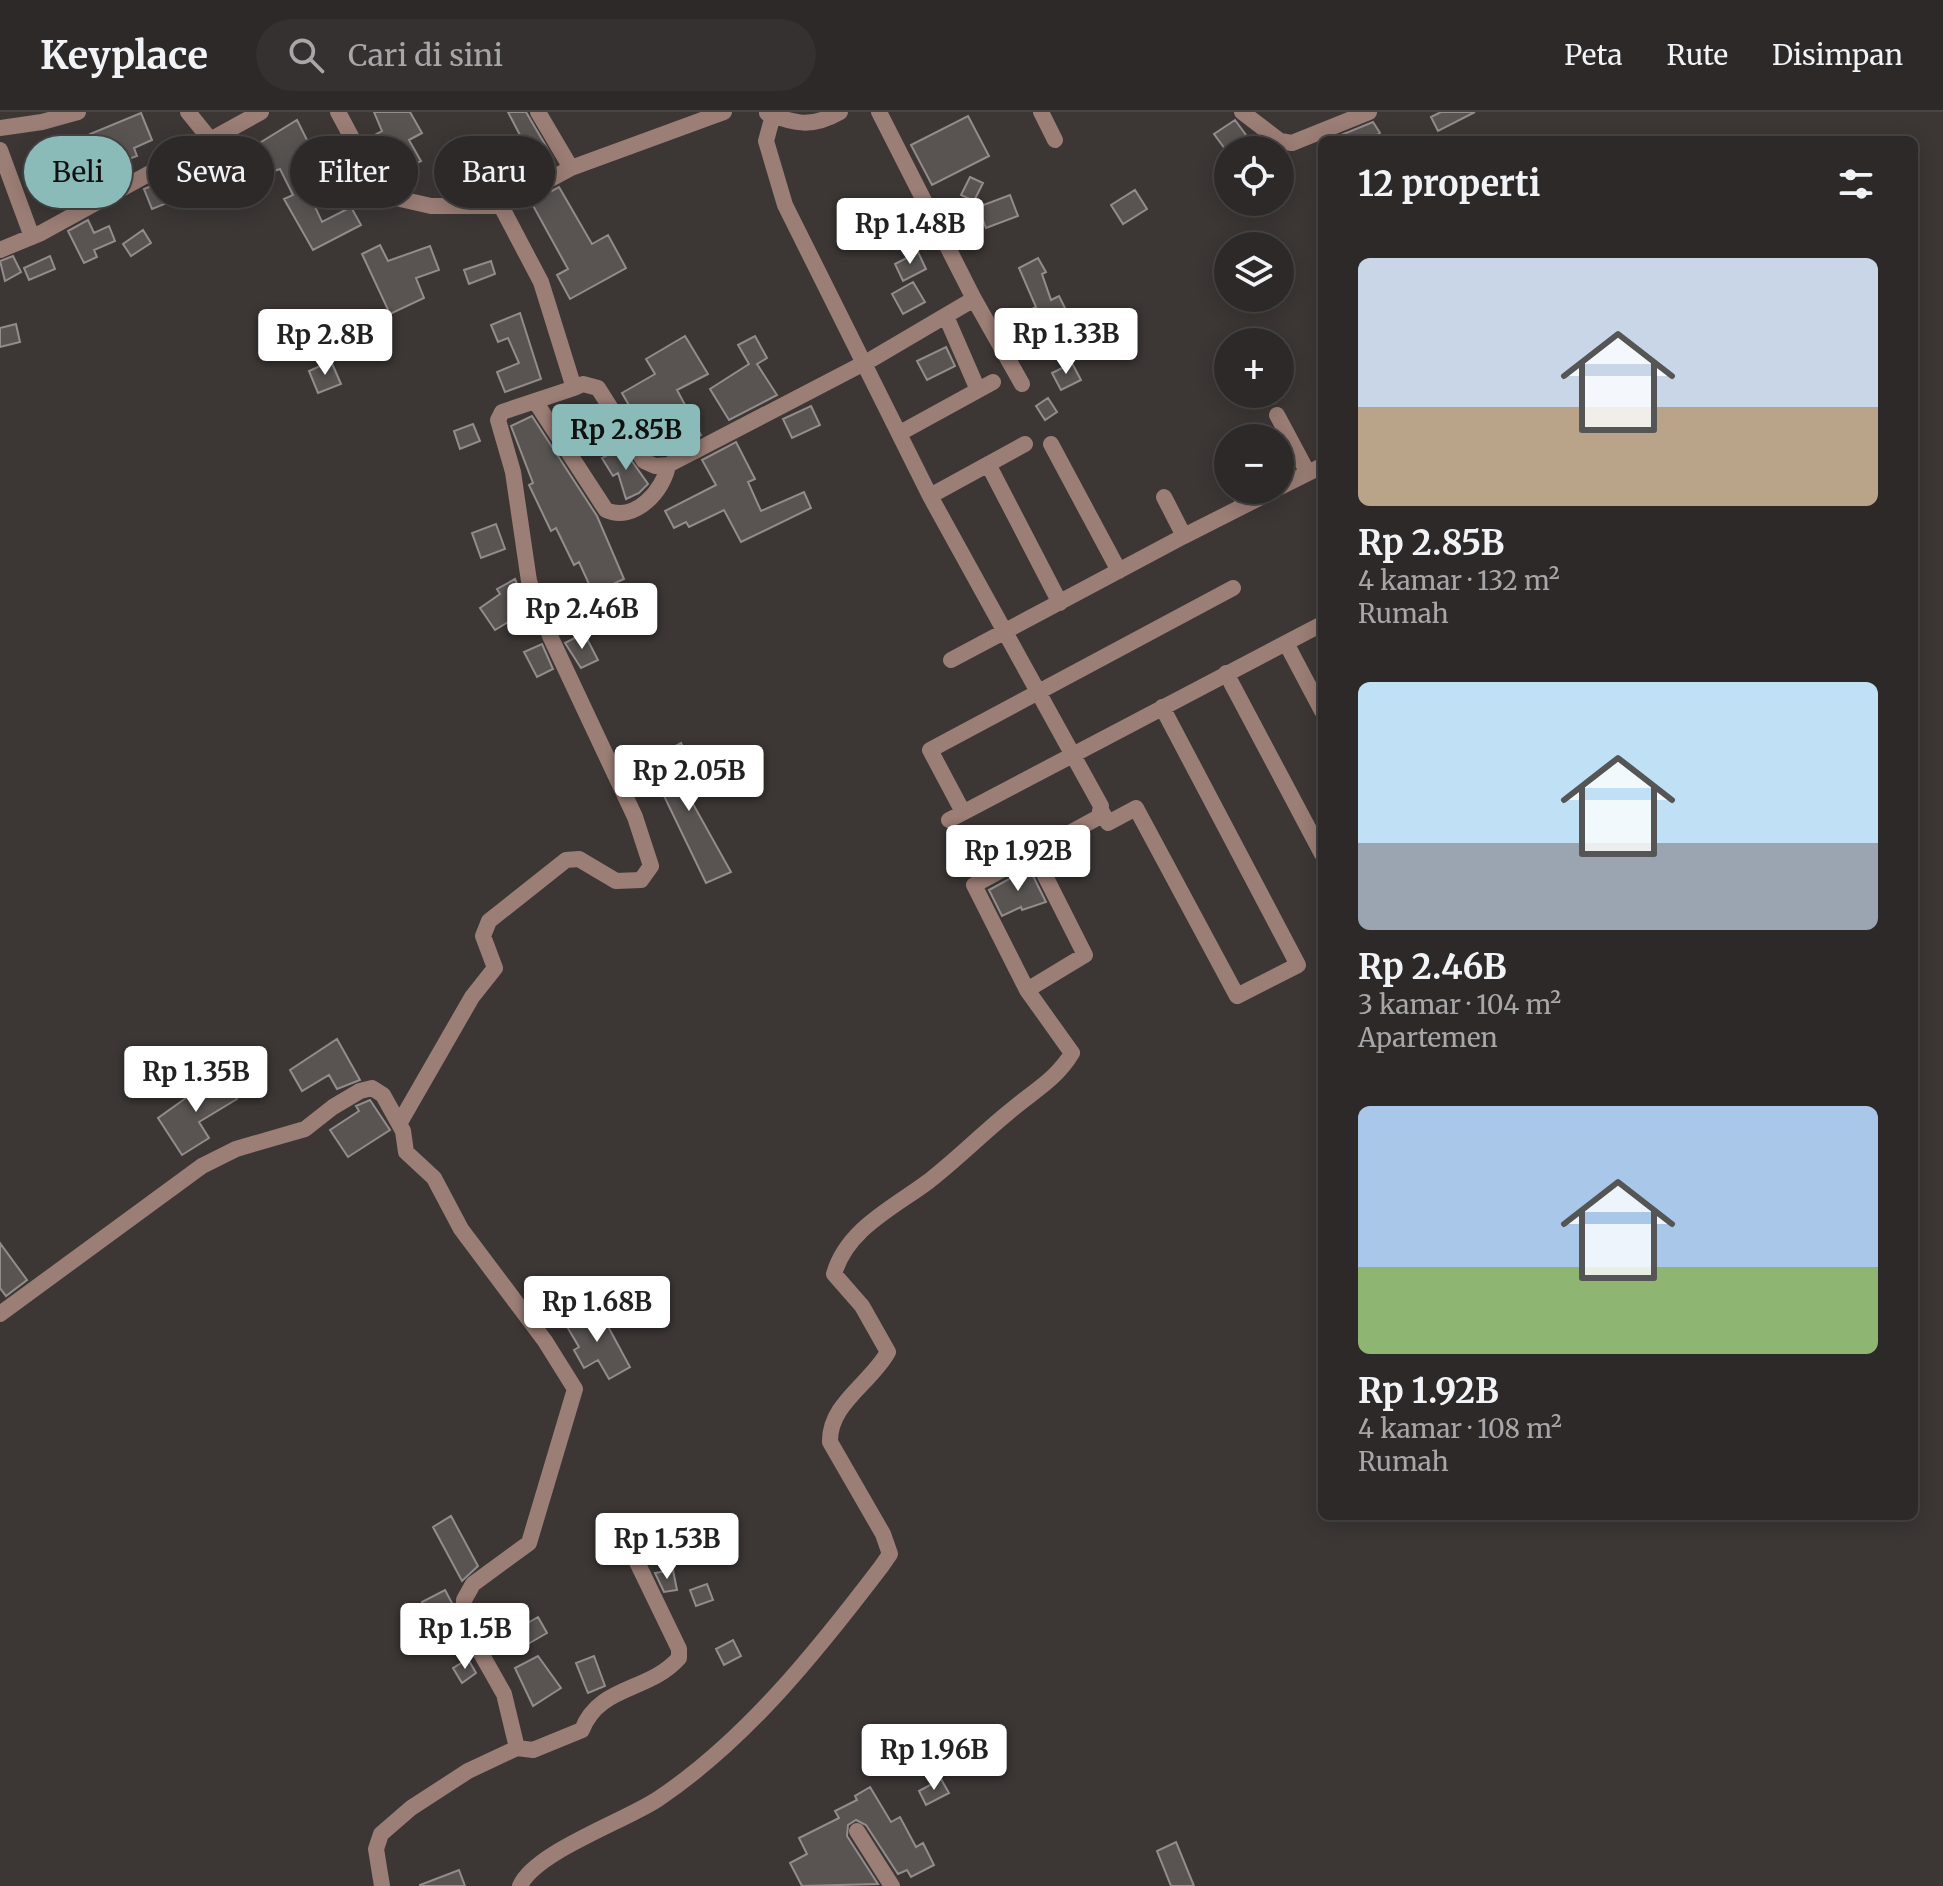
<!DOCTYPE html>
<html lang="id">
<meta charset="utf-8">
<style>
:root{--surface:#2d2928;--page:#353130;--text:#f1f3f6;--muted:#a7a6a8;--line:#484545;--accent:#8bbbb9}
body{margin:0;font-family:Merriweather,serif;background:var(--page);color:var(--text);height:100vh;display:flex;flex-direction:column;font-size:30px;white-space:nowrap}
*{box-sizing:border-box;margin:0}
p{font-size:26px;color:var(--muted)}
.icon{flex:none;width:44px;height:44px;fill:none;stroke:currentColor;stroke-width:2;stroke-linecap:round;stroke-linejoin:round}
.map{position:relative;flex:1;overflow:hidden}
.details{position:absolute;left:1318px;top:24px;width:600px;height:1384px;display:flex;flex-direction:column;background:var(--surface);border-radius:12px;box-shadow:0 4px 20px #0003,0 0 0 2px var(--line)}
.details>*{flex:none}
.hud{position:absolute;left:24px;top:24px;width:760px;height:72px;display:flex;gap:16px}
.tools{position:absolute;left:1214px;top:24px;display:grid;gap:16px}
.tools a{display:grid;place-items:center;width:80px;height:80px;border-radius:50%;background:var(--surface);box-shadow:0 4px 20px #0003,0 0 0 2px var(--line);font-size:40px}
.price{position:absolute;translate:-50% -68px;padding:0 18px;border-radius:8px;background:#fff;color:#222;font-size:26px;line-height:52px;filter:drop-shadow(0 2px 4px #0008)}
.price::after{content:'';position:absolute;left:50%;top:48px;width:24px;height:18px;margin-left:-12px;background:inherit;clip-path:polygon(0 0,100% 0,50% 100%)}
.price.on{background:var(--accent);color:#111}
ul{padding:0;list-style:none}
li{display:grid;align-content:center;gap:16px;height:424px;padding:0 40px}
li span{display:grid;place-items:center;height:248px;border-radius:12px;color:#555}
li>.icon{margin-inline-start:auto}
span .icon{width:144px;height:144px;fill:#fffc;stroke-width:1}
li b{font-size:34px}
h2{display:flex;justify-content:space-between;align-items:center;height:96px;padding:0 40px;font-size:34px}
.chip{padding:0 28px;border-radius:36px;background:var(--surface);box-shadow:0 4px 20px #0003,0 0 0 2px var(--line);font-size:28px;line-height:72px}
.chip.on{background:var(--accent);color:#111}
header{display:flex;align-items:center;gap:48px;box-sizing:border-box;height:112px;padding:0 40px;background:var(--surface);border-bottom:2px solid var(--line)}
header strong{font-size:38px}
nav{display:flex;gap:44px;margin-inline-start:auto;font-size:28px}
.search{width:560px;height:72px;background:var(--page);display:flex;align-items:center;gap:20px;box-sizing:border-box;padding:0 28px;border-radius:44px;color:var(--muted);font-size:30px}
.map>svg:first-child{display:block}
.building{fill:#595452;stroke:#928c8b;stroke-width:2}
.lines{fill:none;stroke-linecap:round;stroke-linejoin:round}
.minor{stroke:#9b7e76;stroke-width:16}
</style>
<header>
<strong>Keyplace</strong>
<div class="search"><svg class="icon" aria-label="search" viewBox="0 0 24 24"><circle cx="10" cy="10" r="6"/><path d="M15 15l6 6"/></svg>Cari di sini</div>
<nav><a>Peta</a><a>Rute</a><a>Disimpan</a></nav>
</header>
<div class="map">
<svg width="1943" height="1774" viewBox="0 0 1943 1774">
<rect width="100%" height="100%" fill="#3c3735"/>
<path class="building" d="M374 0H410L422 21 409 28 421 49 398 61 387 40 382 42 373 24 382 19Z
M508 0H526L550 41 534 50Z
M1441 0H1475L1438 19 1431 5Z
M141 1 152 28 134 36 137 44 115 52 110 36 96 40 90 22Z
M968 4 989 44 932 73 911 33Z
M297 8 313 40 307 43 319 65 305 73 322 110 351 95 361 113 313 138 284 87 293 83 280 57 262 63 248 38Z
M1235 8 1246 23 1225 37 1214 22Z
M1373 10 1380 21 1368 28H1329Z
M219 40 227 60 221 62 230 84 206 94 199 78 152 97 144 77 190 58 188 53Z
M970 65 983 71 974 89 961 83Z
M559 75 592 132 608 123 626 156 570 187 557 163 568 157 531 90Z
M1135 78 1147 97 1123 112 1111 93Z
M1010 83 1018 104 986 116 978 95Z
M88 108 94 121 109 114 115 129 94 138 97 145 84 151 68 119Z
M143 118 151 131 131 144 123 132Z
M380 133 388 149 430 134 439 158 416 166 424 186 390 202 362 142Z
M918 140 926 157 903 169 895 152Z
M13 144 21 160 5 169 0 149Z
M50 144 55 157 29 168 24 156Z
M1038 146 1046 160 1042 162 1051 188 1059 184 1067 200 1036 216 1028 199 1036 195 1019 156Z
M491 149 495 162 469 172 464 158Z
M913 170 925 190 903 202 892 182Z
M520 201 541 267 505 280 497 260 519 251 508 226 498 230 491 213Z
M16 212 20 230 0 235V216Z
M685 224 708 262 677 278 701 323 679 335 657 295 637 307 622 281 655 262 646 247Z
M755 224 767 246 757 252 777 283 729 308 710 277 749 252 738 233Z
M946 235 955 254 927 268 917 249Z
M331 249 341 272 318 281 309 259Z
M1072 251 1081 268 1061 278 1052 261Z
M1048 286 1057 300 1045 308 1036 294Z
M811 294 820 313 792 326 783 307Z
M532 304 597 404 624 467 593 481 579 450 574 453 556 416 551 419 529 373 533 371 511 314Z
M473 312 480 329 460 337 454 319Z
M736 330 755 367 748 370 761 399 804 380 811 396 741 430 724 398 689 415 686 410 674 416 665 399 716 373 702 348Z
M622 335 648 372 639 381 626 387 618 361 613 364 602 346Z
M496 412 505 437 481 446 472 421Z
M515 467 528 498 495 518 480 496 500 482 497 477Z
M584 521 598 548 581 556 565 531Z
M542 532 553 557 537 565 524 540Z
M681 631 694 656 682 663 692 682 688 683 731 760 706 771 652 659 665 652 660 642Z
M1029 756 1046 790 1022 798 1021 795 1002 804 989 778Z
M337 927 360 968 337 977 329 963 302 979 290 958Z
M221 961 237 987 199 1010 209 1026 182 1043 158 1006Z
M370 988 390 1018 348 1045 330 1018 359 999 356 994Z
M0 1131 27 1168 6 1184 0 1176Z
M598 1196 630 1255 609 1267 598 1248 584 1256 574 1238 579 1235 566 1213Z
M451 1404 478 1454 462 1469 433 1415Z
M673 1458 677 1478 664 1480 655 1461Z
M707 1472 713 1488 696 1494 690 1478Z
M445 1478 453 1493 458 1523 442 1531 422 1490Z
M538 1505 547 1521 528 1532 519 1516Z
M733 1528 741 1544 724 1553 716 1537Z
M538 1544 561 1576 533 1594 515 1556Z
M594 1544 605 1574 588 1581 576 1551Z
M468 1547 476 1561 462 1571 453 1556Z
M941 1667 949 1681 926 1693 919 1679Z
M870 1675 891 1710 900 1705 916 1735 923 1731 934 1753 911 1765 907 1758 898 1762 866 1713 856 1708 848 1713 847 1724 878 1772 802 1774 790 1751 807 1742 799 1726 839 1706 835 1699 857 1688 855 1684Z
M1176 1730 1194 1774H1171L1157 1739Z
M459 1758 465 1774H420V1773Z"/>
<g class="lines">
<path class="minor" d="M188 0 209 26
M338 0 369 58 396 86 431 94H501L571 56 724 0
M538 0 571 56
M879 0 974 187 1022 272
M1041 0 1055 28
M1242 0 1280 29 1292 31 1369 0
M767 1C795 12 812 16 840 0
M0 16 42 10 78 0
M0 38 32 125
M0 138 41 121 261 0
M948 209 978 278
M574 276 583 272 598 276 644 349 655 354 668 353 872 247 974 187
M535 289 606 398C635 411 664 378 668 353
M1277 303 1308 361
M900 321 993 270
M1051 332 1119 459
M1221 349 1228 362
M988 352 1060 491
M1280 375 1322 354
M1237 378 1245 393
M930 384 1025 332
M1184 424 1275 378
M1286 531 1322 599
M951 548 1184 424 1164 385
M1226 561 1322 742
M963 700 930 638 1233 476
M1102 700 1108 711 1136 696 1237 884 1298 853 1162 595
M949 708 1322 512
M1027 878 1085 843 1033 740
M399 1012 472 885 495 856 483 824 489 809 566 748 579 747 616 769 641 768 651 754 635 705 550 524 529 469 513 360 498 308 502 300 574 276 541 170 501 94
M0 1202 202 1054 236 1037 305 1017 333 995 360 979 372 976 383 983 403 1019 406 1040 434 1066 461 1117 545 1229 575 1277 529 1431 473 1472 464 1488 465 1513 504 1582 517 1636
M857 1719 892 1774
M382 1774 376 1737 381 1722 411 1696 468 1659 517 1636 533 1638 582 1618C599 1573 649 1580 679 1546V1537L635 1446 619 1443
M520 1774C535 1740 625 1709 658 1687 746 1628 817 1539 881 1455L890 1442 883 1422 830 1330C829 1292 870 1272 888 1240L862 1194 834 1162C847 1117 893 1096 929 1069 957 1047 982 1022 1009 1000 1032 980 1056 968 1072 941L1027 878 974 773 1099 705 1101 694 930 384 785 93 766 29 773 3"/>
</g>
</svg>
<div class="tools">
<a><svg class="icon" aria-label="locate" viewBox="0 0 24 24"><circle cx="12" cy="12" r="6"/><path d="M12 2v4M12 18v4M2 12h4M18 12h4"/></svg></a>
<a><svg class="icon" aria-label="layers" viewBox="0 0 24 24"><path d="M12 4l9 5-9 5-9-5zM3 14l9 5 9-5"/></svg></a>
<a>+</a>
<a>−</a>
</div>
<b class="price" style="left:910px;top:154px">Rp 1.48B</b>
<b class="price" style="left:1066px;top:264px">Rp 1.33B</b>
<b class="price" style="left:325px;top:265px">Rp 2.8B</b>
<b class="price on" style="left:626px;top:360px">Rp 2.85B</b>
<b class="price" style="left:582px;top:539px">Rp 2.46B</b>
<b class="price" style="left:689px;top:701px">Rp 2.05B</b>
<b class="price" style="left:1018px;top:781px">Rp 1.92B</b>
<b class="price" style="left:196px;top:1002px">Rp 1.35B</b>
<b class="price" style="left:597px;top:1232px">Rp 1.68B</b>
<b class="price" style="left:667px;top:1469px">Rp 1.53B</b>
<b class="price" style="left:465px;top:1559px">Rp 1.5B</b>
<b class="price" style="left:934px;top:1680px">Rp 1.96B</b>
<div class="hud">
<a class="chip on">Beli</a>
<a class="chip">Sewa</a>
<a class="chip">Filter</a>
<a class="chip">Baru</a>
</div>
<section class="details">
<h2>12 properti<svg class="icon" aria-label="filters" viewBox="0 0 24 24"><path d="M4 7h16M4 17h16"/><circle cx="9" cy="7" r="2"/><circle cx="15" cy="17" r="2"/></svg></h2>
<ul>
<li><span style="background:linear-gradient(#c9d6e8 60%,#b9a48a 0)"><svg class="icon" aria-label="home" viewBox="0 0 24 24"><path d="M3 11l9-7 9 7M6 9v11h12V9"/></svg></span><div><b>Rp 2.85B</b><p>4 kamar · 132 m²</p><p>Rumah</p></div></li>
<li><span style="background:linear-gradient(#bfe0f5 65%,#9aa5b1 0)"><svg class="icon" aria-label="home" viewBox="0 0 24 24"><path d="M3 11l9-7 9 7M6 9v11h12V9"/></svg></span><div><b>Rp 2.46B</b><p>3 kamar · 104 m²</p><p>Apartemen</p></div></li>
<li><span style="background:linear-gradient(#a9c7e8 65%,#8fb573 0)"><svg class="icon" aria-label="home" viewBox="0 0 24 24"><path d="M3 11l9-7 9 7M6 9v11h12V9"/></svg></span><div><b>Rp 1.92B</b><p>4 kamar · 108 m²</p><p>Rumah</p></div></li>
</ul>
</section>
</div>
